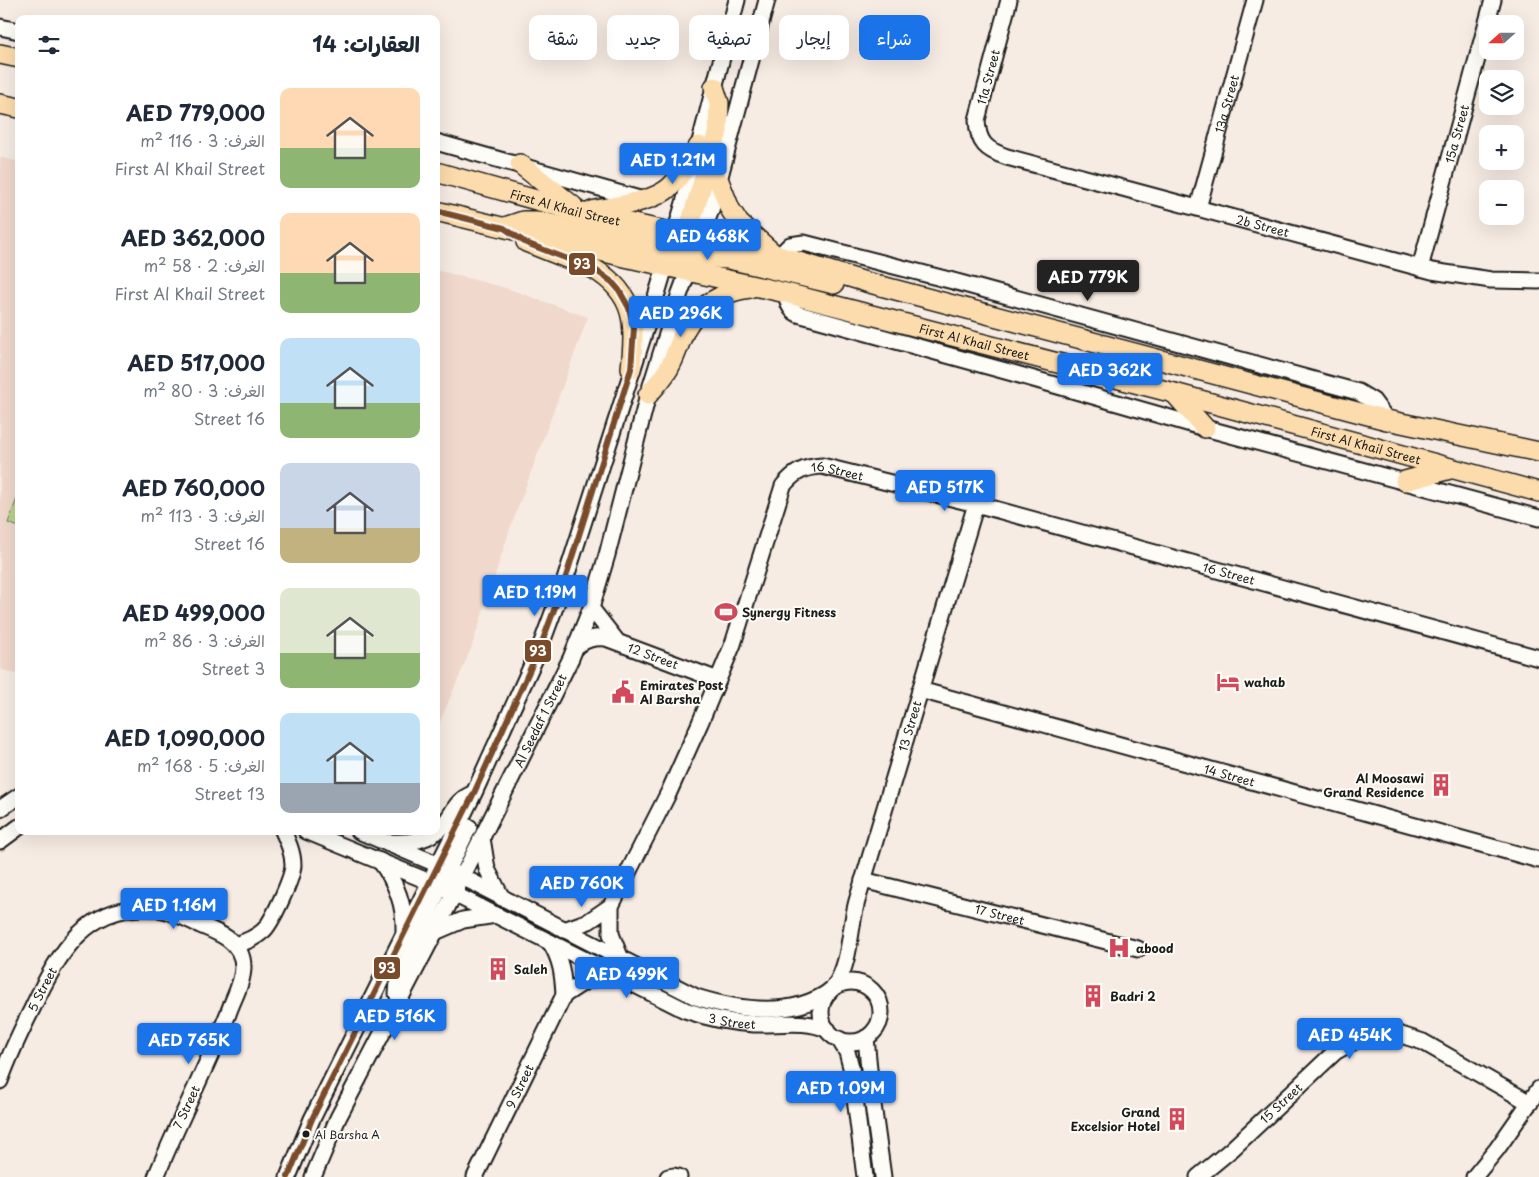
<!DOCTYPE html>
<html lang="ar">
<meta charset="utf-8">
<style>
:root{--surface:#fff;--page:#f2f2f3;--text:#1f2937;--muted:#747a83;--accent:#1a73e8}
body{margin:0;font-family:"Playpen Sans","Playpen Sans Arabic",sans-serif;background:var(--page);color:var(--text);direction:rtl;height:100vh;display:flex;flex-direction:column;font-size:19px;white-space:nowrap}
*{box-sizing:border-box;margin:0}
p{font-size:16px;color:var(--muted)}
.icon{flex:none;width:28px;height:28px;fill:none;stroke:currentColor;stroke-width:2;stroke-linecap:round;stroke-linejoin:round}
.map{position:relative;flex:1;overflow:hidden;direction:ltr}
.side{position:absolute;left:15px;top:15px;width:425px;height:820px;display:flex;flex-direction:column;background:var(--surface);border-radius:10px;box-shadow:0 5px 20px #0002;direction:rtl}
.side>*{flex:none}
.guide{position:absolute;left:455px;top:15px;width:475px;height:45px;direction:rtl;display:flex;gap:10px}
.needle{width:32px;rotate:249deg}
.fabs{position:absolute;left:1479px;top:15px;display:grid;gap:10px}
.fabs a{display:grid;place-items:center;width:45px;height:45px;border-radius:10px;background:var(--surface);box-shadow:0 5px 20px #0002;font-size:25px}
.price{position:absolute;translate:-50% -42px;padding:0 11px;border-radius:5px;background:var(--accent);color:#fff;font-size:16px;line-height:32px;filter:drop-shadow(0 1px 2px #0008)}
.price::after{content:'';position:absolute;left:50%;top:30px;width:15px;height:11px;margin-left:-8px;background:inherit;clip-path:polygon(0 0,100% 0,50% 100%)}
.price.selected{background:#222;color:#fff}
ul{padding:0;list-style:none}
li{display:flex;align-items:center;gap:15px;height:125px;padding:0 20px}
li span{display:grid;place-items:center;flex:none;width:140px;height:100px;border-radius:10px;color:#555}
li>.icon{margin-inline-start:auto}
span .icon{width:60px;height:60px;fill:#fffc;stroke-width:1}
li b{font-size:21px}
h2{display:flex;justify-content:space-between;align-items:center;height:60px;padding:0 20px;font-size:21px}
.pill{padding:0 18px;border-radius:10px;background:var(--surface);box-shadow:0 5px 20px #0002;font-size:18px;line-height:45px}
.pill.selected{background:var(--accent);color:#fff}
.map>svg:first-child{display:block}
.built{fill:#f0d8cc}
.green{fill:#b8d48c;stroke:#6a7854}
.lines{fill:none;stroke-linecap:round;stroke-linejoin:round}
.minor-casing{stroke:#1c1c1c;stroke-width:19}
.major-casing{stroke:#1c1c1c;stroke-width:22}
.minor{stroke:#fdfcf7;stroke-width:15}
.major{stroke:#fcdcac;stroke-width:19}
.bus-1-casing{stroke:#fdfcf7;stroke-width:10}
.bus-1{stroke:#7a4b2a;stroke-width:6}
.bus-dot{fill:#1c1c1c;stroke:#fdfcf7;stroke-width:2}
.labels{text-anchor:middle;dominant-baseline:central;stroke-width:4;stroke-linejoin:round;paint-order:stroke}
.bus-label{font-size:11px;fill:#1c1c1c;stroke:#fdfcf7;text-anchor:start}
.street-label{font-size:12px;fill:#1c1c1c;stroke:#fdfcf7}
.poi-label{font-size:12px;font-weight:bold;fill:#1c1c1c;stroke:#fdfcf7;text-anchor:start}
.line-badge{stroke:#fdfcf7;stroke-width:2}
.badge-label{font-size:14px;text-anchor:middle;font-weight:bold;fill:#fff}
</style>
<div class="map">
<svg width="1539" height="1177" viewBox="0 0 1539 1177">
<rect width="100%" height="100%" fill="#f7ece3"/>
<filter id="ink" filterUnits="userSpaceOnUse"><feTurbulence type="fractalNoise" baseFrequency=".02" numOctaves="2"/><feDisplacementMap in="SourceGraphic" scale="10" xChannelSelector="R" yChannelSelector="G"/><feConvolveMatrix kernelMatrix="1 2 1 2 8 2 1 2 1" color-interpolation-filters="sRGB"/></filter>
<g filter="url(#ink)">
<path class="built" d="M0 157 19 162V675L0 669Z
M436 270 506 288 588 317 509 532 472 646 436 731Z"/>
<path class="green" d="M19 493V527L8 523Z"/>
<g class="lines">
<defs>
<g id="minor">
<path id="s1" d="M1009 0 977 120C978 143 986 150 1007 157L1432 271 1491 280 1539 281"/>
<path d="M0 27 19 31"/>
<path d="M436 142 643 200"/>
<path id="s2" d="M1198 208 1255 0"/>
<path d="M779 256 790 245 804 243 953 281 1358 392 1373 401 1387 420"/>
<path id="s3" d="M1420 268 1493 0"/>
<path d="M786 293C788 302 789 310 798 314L1009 372 1205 428 1539 518"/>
<path d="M591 608 616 640"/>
<path id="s4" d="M576 646C586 639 594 637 606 638L718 680"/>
<path id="s5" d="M920 690 1539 860"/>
<path d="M0 809 19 796"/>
<path id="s6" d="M306 831 430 882 685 1010C708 1018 730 1023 754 1024 779 1025 806 1019 828 1030"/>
<path d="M359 831 439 865 696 997C738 1010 792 1018 830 991"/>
<path d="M482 838 487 869 502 898"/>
<path d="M0 841 19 827"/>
<path d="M390 842C410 843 430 841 444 824 455 811 455 801 472 794"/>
<path d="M380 861C396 882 405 904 404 931"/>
<path d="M447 879 448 870 469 827"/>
<path id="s7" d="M863 880 1138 949"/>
<path d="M564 930 589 921 611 906"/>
<path d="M435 932 463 920 496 915"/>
<path d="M235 945C245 942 254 939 263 931 272 923 293 877 293 865 293 853 288 842 283 831"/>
<path id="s8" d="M621 959 611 934V906L669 792 700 723 733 644 783 486C794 472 804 467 822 466L976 504 1539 658"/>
<circle cx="851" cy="1012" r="30"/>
<path id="s9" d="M835 986C851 961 849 930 857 901L976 504"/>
<path d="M397 994 398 981 436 896 440 876"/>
<path d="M564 995 584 982 611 974"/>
<path d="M866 1038 871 1090 883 1177"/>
<path d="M839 1039 847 1052 851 1067 865 1177"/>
<path id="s10" d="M0 1081C9 1056 20 1033 32 1009 58 954 87 900 158 909 173 911 187 919 200 925 220 933 243 942 243 967 243 983 233 999 228 1014 206 1069 178 1122 156 1177"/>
<path d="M288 1177 312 1119 474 793 541 645 564 583 659 287 684 203 737 0"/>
<path id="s11" d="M313 1177 338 1118 435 932 571 658 591 608 607 555 648 395 680 293 711 210 767 0"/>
<path id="s12" d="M475 1177 564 995C563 975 561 959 550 942"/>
<path d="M668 1177 674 1176 679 1177"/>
<path id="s13" d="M1198 1177 1232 1149 1335 1052 1360 1038 1372 1034H1398L1423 1042 1530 1103"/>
<path d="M1474 1177 1497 1149 1539 1089"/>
</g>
<g id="major">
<path d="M0 54 19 58"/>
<path d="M0 104 19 108"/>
<path d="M520 164 573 206"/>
<path id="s14" d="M436 172 579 212 779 256 866 282 1387 420 1539 452"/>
<path d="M719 181 730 209 739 223 773 253"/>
<path id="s15" d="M436 211 625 257 786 293 1174 393 1539 492"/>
<path d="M592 211C615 206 652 203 670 187 682 176 690 159 699 146"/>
<path d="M505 227 523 221H537L670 250 681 249 696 241"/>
<path d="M526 242 594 269C637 295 635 325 631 369"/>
<path d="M682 247 689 228 718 131 719 103 714 87"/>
<path d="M666 266 693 257 729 259 834 284"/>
<path d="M1174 393 1205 428"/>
<path d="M648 395C656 385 666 376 671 364 677 353 680 340 686 328 699 305 724 291 750 288"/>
<path d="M1405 481 1450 469"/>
</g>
</defs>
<use href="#minor" class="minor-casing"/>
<use href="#major" class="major-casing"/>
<use href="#minor" class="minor"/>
<use href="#major" class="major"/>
<defs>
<path id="bus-1" d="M288 1177 312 1119 474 793 541 645 564 583 631 369 634 328 629 308 619 290 612 282 594 269 526 243 504 228 436 211"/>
</defs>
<use href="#bus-1" class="bus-1-casing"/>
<use href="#bus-1" class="bus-1"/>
</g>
</g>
<defs>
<symbol id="stadium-bare" viewBox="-9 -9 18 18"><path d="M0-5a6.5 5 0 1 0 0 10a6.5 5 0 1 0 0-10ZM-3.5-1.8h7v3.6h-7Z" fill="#d1495b" stroke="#fdfcf7" stroke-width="2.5" paint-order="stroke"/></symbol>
<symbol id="hotel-bare" viewBox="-9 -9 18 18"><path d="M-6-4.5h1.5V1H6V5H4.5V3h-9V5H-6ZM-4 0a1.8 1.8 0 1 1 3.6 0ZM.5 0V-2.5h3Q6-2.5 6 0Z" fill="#d1495b" stroke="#fdfcf7" stroke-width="2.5" paint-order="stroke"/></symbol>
<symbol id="civic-bare" viewBox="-9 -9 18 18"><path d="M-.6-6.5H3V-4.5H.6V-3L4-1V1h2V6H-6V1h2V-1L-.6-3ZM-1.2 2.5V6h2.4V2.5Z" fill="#d1495b" stroke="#fdfcf7" stroke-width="2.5" paint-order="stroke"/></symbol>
<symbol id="building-bare" viewBox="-9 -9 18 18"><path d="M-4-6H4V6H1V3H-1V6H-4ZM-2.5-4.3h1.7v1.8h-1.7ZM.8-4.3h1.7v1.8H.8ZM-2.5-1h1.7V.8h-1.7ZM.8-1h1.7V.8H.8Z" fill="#d1495b" stroke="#fdfcf7" stroke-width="2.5" paint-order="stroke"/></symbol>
<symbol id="hospital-bare" viewBox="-9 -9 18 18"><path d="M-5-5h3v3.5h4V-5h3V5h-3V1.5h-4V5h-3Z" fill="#d1495b" stroke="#fdfcf7" stroke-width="2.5" paint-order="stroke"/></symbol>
</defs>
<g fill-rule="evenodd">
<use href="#stadium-bare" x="710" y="596" width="32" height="32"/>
<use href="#hotel-bare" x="1212" y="666" width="32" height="32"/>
<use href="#civic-bare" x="607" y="676" width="32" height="32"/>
<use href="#building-bare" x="1425" y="769" width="32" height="32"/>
<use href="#hospital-bare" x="1103" y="932" width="32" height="32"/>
<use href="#building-bare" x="482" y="953" width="32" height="32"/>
<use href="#building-bare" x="1077" y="980" width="32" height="32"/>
<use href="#building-bare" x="1161" y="1103" width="32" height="32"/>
</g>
<circle class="bus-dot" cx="306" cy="1134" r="4.5"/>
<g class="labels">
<g class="bus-label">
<text x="315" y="1134">Al Barsha A</text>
</g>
<g class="street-label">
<text transform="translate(988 77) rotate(-75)">11a Street</text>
<text stroke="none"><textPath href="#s2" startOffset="108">13a Street</textPath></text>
<text stroke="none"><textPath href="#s3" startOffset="139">15a Street</textPath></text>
<text stroke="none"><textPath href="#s14" startOffset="134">First Al Khail Street</textPath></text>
<text stroke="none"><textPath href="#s1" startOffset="441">2b Street</textPath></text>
<text stroke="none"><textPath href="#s15" startOffset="554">First Al Khail Street</textPath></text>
<text stroke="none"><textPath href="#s15" startOffset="959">First Al Khail Street</textPath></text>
<text stroke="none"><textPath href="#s8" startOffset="571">16 Street</textPath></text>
<text stroke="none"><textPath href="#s8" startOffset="976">16 Street</textPath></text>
<text stroke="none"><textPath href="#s4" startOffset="82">12 Street</textPath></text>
<text stroke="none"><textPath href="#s11" startOffset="510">Al Seedaf 1 Street</textPath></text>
<text stroke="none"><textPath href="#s9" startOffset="271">13 Street</textPath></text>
<text stroke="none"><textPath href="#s5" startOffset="321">14 Street</textPath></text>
<text stroke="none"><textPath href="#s7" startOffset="141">17 Street</textPath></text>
<text stroke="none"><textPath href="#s10" startOffset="101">5 Street</textPath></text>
<text stroke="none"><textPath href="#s6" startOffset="468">3 Street</textPath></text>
<text stroke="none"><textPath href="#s12" startOffset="101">9 Street</textPath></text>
<text stroke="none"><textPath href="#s13" startOffset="111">15 Street</textPath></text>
<text transform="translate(186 1107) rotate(-65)">7 Street</text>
</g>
<g class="poi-label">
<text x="742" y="612">Synergy Fitness</text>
<text x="1244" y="682">wahab</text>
<text x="640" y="685">Emirates Post<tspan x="640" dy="14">Al Barsha</tspan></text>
<text x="1424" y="778" text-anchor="end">Al Moosawi<tspan x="1424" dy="14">Grand Residence</tspan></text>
<text x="1136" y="948">abood</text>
<text x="514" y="969">Saleh</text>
<text x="1110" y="996">Badri 2</text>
<text x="1160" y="1112" text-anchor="end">Grand<tspan x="1160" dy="14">Excelsior Hotel</tspan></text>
</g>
</g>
<g class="line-badge">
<rect x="568" y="252" width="28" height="24" rx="5" fill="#7a4b2a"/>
<rect x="524" y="639" width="28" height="24" rx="5" fill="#7a4b2a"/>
<rect x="373" y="956" width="28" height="24" rx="5" fill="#7a4b2a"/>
</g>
<g class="badge-label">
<text x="582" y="269">93</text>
<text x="538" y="656">93</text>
<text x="387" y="973">93</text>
</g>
</svg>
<div class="fabs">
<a><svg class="needle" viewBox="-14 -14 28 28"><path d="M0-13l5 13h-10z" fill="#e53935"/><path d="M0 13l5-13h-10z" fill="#747a83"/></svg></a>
<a><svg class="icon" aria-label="layers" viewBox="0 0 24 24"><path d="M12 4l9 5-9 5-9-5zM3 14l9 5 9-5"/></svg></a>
<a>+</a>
<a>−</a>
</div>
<b class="price" style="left:673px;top:185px">AED 1.21M</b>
<b class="price" style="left:708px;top:261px">AED 468K</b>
<b class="price selected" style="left:1088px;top:302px">AED 779K</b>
<b class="price" style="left:681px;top:338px">AED 296K</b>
<b class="price" style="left:1110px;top:395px">AED 362K</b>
<b class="price" style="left:945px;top:512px">AED 517K</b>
<b class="price" style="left:535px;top:617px">AED 1.19M</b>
<b class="price" style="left:582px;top:908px">AED 760K</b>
<b class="price" style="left:174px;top:930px">AED 1.16M</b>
<b class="price" style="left:627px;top:999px">AED 499K</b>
<b class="price" style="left:395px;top:1041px">AED 516K</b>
<b class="price" style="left:1350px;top:1060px">AED 454K</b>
<b class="price" style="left:189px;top:1065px">AED 765K</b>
<b class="price" style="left:841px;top:1113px">AED 1.09M</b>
<div class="guide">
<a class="pill selected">شراء</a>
<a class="pill">إيجار</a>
<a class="pill">تصفية</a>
<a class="pill">جديد</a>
<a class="pill">شقة</a>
</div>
<section class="side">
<h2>العقارات: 14<svg class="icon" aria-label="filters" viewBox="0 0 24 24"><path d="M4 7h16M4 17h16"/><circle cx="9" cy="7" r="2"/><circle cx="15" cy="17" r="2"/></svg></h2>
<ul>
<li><span style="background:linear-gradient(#ffd9b3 60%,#8fb573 0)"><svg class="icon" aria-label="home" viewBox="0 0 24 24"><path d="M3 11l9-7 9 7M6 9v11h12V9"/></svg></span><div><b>AED 779,000</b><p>الغرف: 3 · 116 m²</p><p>First Al Khail Street</p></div></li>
<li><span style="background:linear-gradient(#ffd9b3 60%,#8fb573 0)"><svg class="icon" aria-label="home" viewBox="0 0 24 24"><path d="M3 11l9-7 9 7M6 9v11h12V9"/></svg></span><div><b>AED 362,000</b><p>الغرف: 2 · 58 m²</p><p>First Al Khail Street</p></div></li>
<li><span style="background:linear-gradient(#bfe0f5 65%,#8fb573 0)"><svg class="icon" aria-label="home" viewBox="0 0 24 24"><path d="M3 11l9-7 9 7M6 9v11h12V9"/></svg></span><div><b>AED 517,000</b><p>الغرف: 3 · 80 m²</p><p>16 Street</p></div></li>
<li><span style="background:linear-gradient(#c9d6e8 65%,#c2b280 0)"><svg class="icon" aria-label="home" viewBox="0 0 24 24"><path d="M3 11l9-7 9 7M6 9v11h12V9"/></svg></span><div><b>AED 760,000</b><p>الغرف: 3 · 113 m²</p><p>16 Street</p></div></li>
<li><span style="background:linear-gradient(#dfe7d0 65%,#8fb573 0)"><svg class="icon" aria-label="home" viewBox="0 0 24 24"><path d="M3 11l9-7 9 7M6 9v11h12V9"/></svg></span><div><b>AED 499,000</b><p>الغرف: 3 · 86 m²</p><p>3 Street</p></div></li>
<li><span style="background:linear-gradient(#bfe0f5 70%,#9aa5b1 0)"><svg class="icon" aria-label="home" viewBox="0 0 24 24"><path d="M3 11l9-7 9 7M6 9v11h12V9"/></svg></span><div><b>AED 1,090,000</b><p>الغرف: 5 · 168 m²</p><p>13 Street</p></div></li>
</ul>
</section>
</div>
